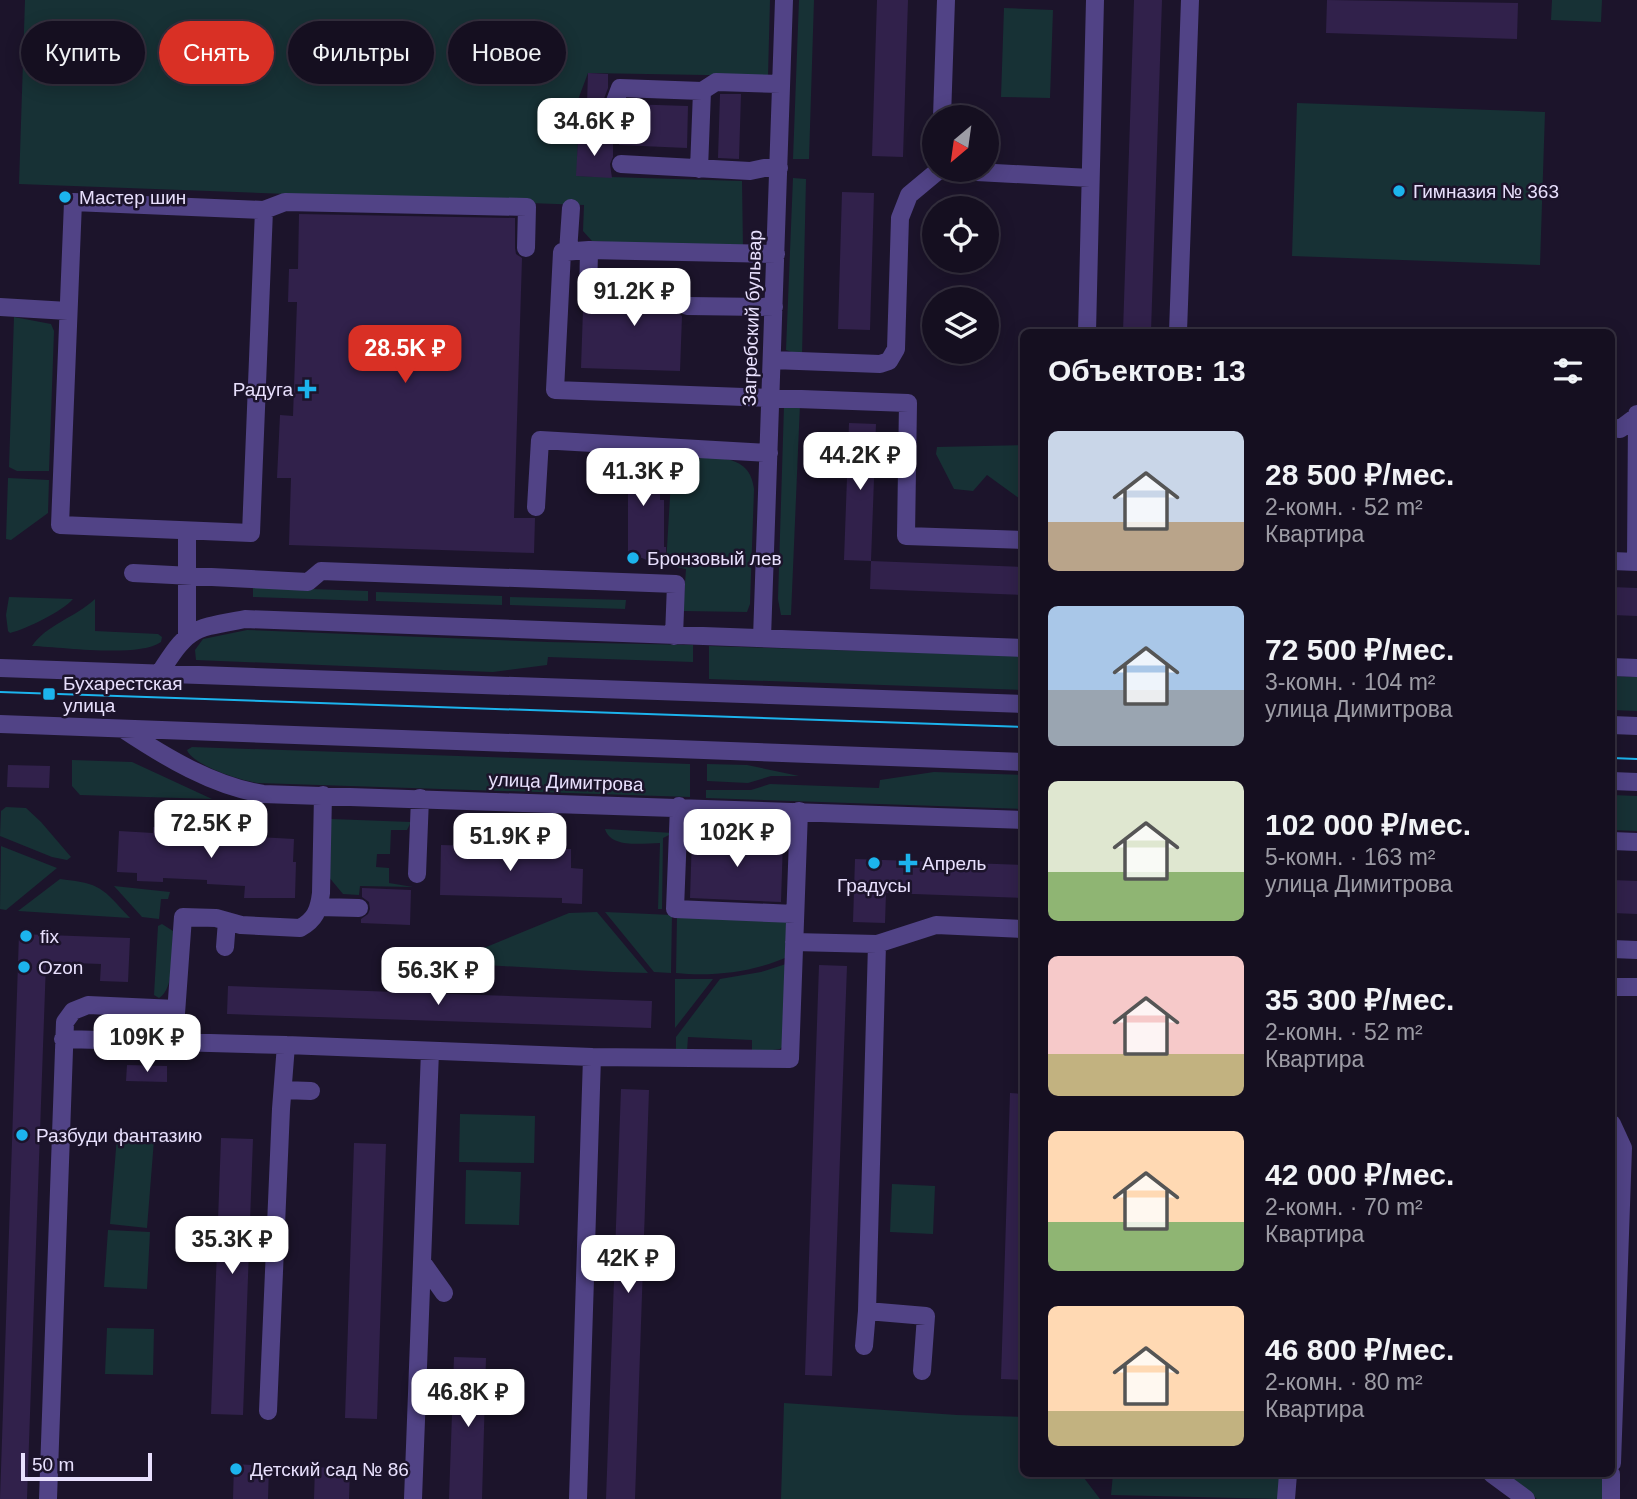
<!DOCTYPE html>
<html lang="ru">
<meta charset="utf-8">
<style>
:root{--surface:#150f20;--page:#221d2d;--text:#f1f3f6;--muted:#9d9ca5;--line:#342f3e;--accent:#d93025}
body{margin:0;font-family:Helvetica,sans-serif;background:var(--page);color:var(--text);height:100vh;display:flex;flex-direction:column;font-size:26px;white-space:nowrap}
*{box-sizing:border-box;margin:0}
p{font-size:23px;color:var(--muted)}
.icon{flex:none;width:38px;height:38px;fill:none;stroke:currentColor;stroke-width:2;stroke-linecap:round;stroke-linejoin:round}
.map{position:relative;flex:1;overflow:hidden}
.side{position:absolute;left:1020px;top:329px;width:595px;height:1148px;display:flex;flex-direction:column;background:var(--surface);border-radius:10px;box-shadow:0 4px 18px #0003,0 0 0 2px var(--line)}
.side>*{flex:none}
.top-card{position:absolute;left:21px;top:21px;width:665px;height:63px;display:flex;gap:14px}
.needle{width:46px;rotate:209deg}
.tools{position:absolute;left:922px;top:105px;display:grid;gap:14px}
.tools a{display:grid;place-items:center;width:77px;height:77px;border-radius:50%;background:var(--surface);box-shadow:0 4px 18px #0003,0 0 0 2px var(--line);font-size:35px}
.scale{position:absolute;left:21px;bottom:18px;width:131px;box-sizing:border-box;padding-left:7px;border:4px solid #e8e0fd;border-top:0;font-size:19px;line-height:24px;white-space:nowrap;color:#e8e0fd;-webkit-text-stroke:5px #1c142b;paint-order:stroke}
.price{position:absolute;translate:-50% -60px;padding:0 16px;border-radius:14px;background:#fff;color:#222;font-size:23px;line-height:46px;filter:drop-shadow(0 2px 4px #0008)}
.price::after{content:'';position:absolute;left:50%;top:42px;width:21px;height:16px;margin-left:-10px;background:inherit;clip-path:polygon(0 0,100% 0,50% 100%)}
.price.selected{background:var(--accent);color:#fff}
ul{padding:0;list-style:none}
li{display:flex;align-items:center;gap:21px;height:175px;padding:0 28px}
li span{display:grid;place-items:center;flex:none;width:196px;height:140px;border-radius:10px;color:#555}
li>.icon{margin-inline-start:auto}
span .icon{width:84px;height:84px;fill:#fffc;stroke-width:1}
li b{font-size:30px}
h2{display:flex;justify-content:space-between;align-items:center;height:84px;padding:0 28px;font-size:30px}
.tag{padding:0 24px;border-radius:32px;background:var(--surface);box-shadow:0 4px 18px #0003,0 0 0 2px var(--line);font-size:24px;line-height:63px}
.tag.selected{background:var(--accent);color:#fff}
.map>svg:first-child{display:block}
.green{fill:#173135}
.building{fill:#31214b}
.lines{fill:none;stroke-linecap:round;stroke-linejoin:round}
.minor{stroke:#514386;stroke-width:18}
.tram{stroke:#1cb4ed;stroke-width:2}
.poi-dot{fill:#1cb4ed;stroke:#1c142b;stroke-width:2.5}
.labels{text-anchor:middle;dominant-baseline:central;stroke-width:5;stroke-linejoin:round;paint-order:stroke}
.poi-label{font-size:19px;fill:#e8e0fd;stroke:#1c142b;text-anchor:start}
.street-label{font-size:19px;fill:#e8e0fd;stroke:#1c142b}
</style>
<div class="map">
<svg width="1637" height="1499" viewBox="0 0 1637 1499">
<rect width="100%" height="100%" fill="#1c142b"/>
<path class="green" d="M25 0H770L768 76 588 73 576 105V137L578 139 577 176 742 181 743 249 592 241 583 231 584 205 19 184Z
M799 0H814L809 159H793Z
M1552 0H1602L1601 22 1551 20Z
M1004 8 1053 10 1050 98 1001 97Z
M1297 103 1545 112 1540 265 1292 256Z
M793 178 806 179 802 356 786 350Z
M14 317 51 324 54 331 49 471H17L9 467Z
M800 404 791 615H781L778 599 784 406Z
M1024 445 1023 501 987 475 973 491 954 489 936 454 937 447Z
M682 457C712 459 750 451 754 489L750 604 747 612 683 611 686 569 666 565 672 463 674 459Z
M8 478 49 480 48 513 11 540 6 539Z
M253 587 368 591V601L253 597Z
M376 592 502 596V605L376 601Z
M9 597 73 599C63 611 26 629 10 633L8 631 6 615Z
M510 597 626 600 625 609 510 605Z
M95 599V631L158 634 162 637 161 642C138 658 62 647 32 646 46 625 76 617 95 599Z
M247 630 548 642 693 645V662L548 657 547 665 493 672 196 660 195 650 203 639Z
M709 646 1024 656V690L709 679Z
M1612 676 1637 677V711L1612 710Z
M192 747 690 764V797L258 783C242 781 192 765 187 750Z
M72 760 132 762 212 799 80 795 72 786Z
M707 764 747 765 799 776H771L748 783 707 781Z
M934 772 1024 775V809L706 798V790H751L770 784 879 788 880 780Z
M1612 795 1637 796V831L1612 830Z
M6 807 26 808 41 822 71 857 67 860 52 857 0 836 1 811Z
M331 819 411 822 407 830H391L390 854H377L376 867 389 868V883L413 887 360 886 359 895 343 894 328 876Z
M605 829 673 833 663 838 662 909H658L660 843C643 843 611 849 605 829Z
M1 846 57 868 6 910 0 909Z
M60 879C102 884 101 887 130 918L18 911Z
M114 886 170 892 168 899H161L159 919 142 917Z
M597 912 648 973C580 972 513 965 445 964L569 913Z
M605 912 672 915 671 973 654 972Z
M677 916 788 921 789 956C756 972 712 977 676 973Z
M162 924 173 931C172 949 175 989 159 998L154 995 158 926Z
M789 963 783 1046 780 1049 752 1053V1040L688 1037 687 1051H676V1037L720 979 761 972Z
M675 979H713L675 1028Z
M460 1114 535 1116 534 1163 459 1162Z
M117 1136 154 1140 147 1228 110 1224Z
M466 1170 521 1172 519 1225 465 1224Z
M892 1184 935 1186 933 1234 890 1232Z
M108 1230 150 1232 147 1289 104 1287Z
M107 1328 154 1329 153 1375 105 1374Z
M784 1403 957 1415 1024 1417V1474H1081L1100 1499H781Z
M1113 1474H1282L1281 1499 1111 1495Z
M1504 1474H1603L1604 1499H1537Z"/>
<path class="building" d="M877 0H908L903 157 872 156Z
M1134 0H1162L1151 332H1123Z
M1327 0 1518 3 1517 39 1326 33Z
M588 73 608 74V88L602 104 587 103Z
M720 94H741L739 159 718 158Z
M626 104 688 106 687 148 619 145 620 120Z
M578 139 613 141V157L610 164 612 178 576 176Z
M842 192 874 193 870 330 838 329Z
M299 214 515 218V248L516 254 522 258 514 518H535L534 553 289 545 291 478H277L280 415 293 416 297 302H288L289 269H298Z
M607 279 675 282 674 310 682 316 680 371 581 368 583 309 606 308Z
M849 423 876 424 871 561 844 560Z
M606 460 660 461V500H664V547H666V558L662 561 653 563 642 558H628V478L606 477Z
M871 561 1024 567V595L870 589Z
M1612 587 1637 588V616L1612 615Z
M8 765 50 766 49 788 7 787Z
M153 827 221 830V835L294 839 293 862H296L295 898H244L245 886 207 884V880L163 878V882L137 881V873L117 872 119 831 153 833Z
M692 837 783 840 781 902 690 898Z
M441 845 571 849V868L583 869 582 904 562 903V898L440 895Z
M855 859 1024 865V898L886 893 885 923 853 922Z
M1612 880 1637 881V914L1612 913Z
M362 888 411 890 410 925 361 923V919L368 914 370 909 369 902 362 897Z
M19 934 130 938 128 982 100 981 101 964 46 962 27 1499H0Z
M819 965 847 966 832 1376 805 1375Z
M228 986 652 1001 651 1028 227 1014Z
M127 1065 167 1066V1082L126 1081Z
M621 1089 649 1090 635 1499H606Z
M1010 1093 1024 1094V1380L1001 1379Z
M221 1138 253 1139 243 1415 211 1414Z
M354 1143 386 1144 377 1419 345 1418Z
M454 1357 486 1358 482 1499H449Z
M234 1464 269 1466 268 1499H233Z
M315 1467 350 1469 349 1499H314Z"/>
<g class="lines">
<path class="minor" d="M942 117 946 0
M597 128 610 115 620 88 702 91 716 82 781 84
M621 164 750 171 764 168H779
M699 169 702 91
M73 202 264 210 251 533 60 525Z
M264 210 285 202 527 207 526 248
M568 252 571 208
M776 254 589 250 562 252 555 390 908 403 906 536 1024 540
M588 299 589 250
M687 306 774 307
M0 307 68 311
M1087 332 1095 0
M1178 332 1190 0
M772 360 880 364 889 361 896 349 900 218 909 195 939 170 1090 178
M1612 428 1620 429 1636 417
M536 507 540 440 769 453
M187 531V634
M1612 561 1637 562
M1636 562 1637 414
M133 573 308 582 321 571 676 584 674 636
M762 638 784 0
M1612 667 1637 668
M0 668 1024 704
M159 674C189 627 191 629 245 619L1024 648
M0 724 1024 762
M1612 725 1637 726
M123 729C165 757 213 786 263 794L1024 820
M1612 781 1637 782
M679 806 675 909 795 914
M1612 841 1637 842
M417 874 420 798
M319 907 359 908
M794 942 877 944 936 925 1024 929
M877 944 867 1311 926 1316 922 1371
M225 947 227 921
M1612 949 1637 950
M1612 987H1637
M63 1039 286 1045 592 1057
M174 1041 183 917 216 918 241 925 300 928C315 920 319 910 321 893L323 795
M283 1090 311 1091
M1612 1124 1623 1148 1612 1463
M422 1262 444 1293
M864 1346 867 1311
M268 1411 281 1109 286 1045
M1492 1474 1526 1499
M48 1499 65 1022 73 1011 88 1005 176 1009
M413 1499 430 1051
M578 1499 592 1057 790 1059 799 811
M1286 1499 1288 1474
M1611 1499V1474"/>
<path class="tram" d="M0 692 1024 727
M1612 758 1637 759"/>
</g>
<g class="poi-dot">
<circle cx="1399" cy="191" r="7"/>
<circle cx="65" cy="197" r="7"/>
<path d="M303.5 378.5h7v7h7v7h-7v7h-7v-7h-7v-7h7z"/>
<circle cx="633" cy="558" r="7"/>
<rect x="42" y="687" width="14" height="14" rx="3.5"/>
<circle cx="874" cy="863" r="7"/>
<path d="M904.5 852.5h7v7h7v7h-7v7h-7v-7h-7v-7h7z"/>
<circle cx="26" cy="936" r="7"/>
<circle cx="24" cy="967" r="7"/>
<circle cx="22" cy="1135" r="7"/>
<circle cx="236" cy="1469" r="7"/>
</g>
<g class="labels">
<g class="poi-label">
<text x="1413" y="191">Гимназия № 363</text>
<text x="79" y="197">Мастер шин</text>
<text x="293" y="389" text-anchor="end">Радуга</text>
<text x="647" y="558">Бронзовый лев</text>
<text x="63" y="683">Бухарестская<tspan x="63" dy="22">улица</tspan></text>
<text x="922" y="863">Апрель</text>
<text x="874" y="885" text-anchor="middle">Градусы</text>
<text x="40" y="936">fix</text>
<text x="38" y="967">Ozon</text>
<text x="36" y="1135">Разбуди фантазию</text>
<text x="250" y="1469">Детский сад № 86</text>
</g>
<g class="street-label">
<text transform="translate(752 318) rotate(-88)">Загребский бульвар</text>
<text transform="translate(566 782) rotate(2)">улица Димитрова</text>
</g>
</g>
</svg>
<div class="tools">
<a><svg class="needle" viewBox="-14 -14 28 28"><path d="M0-13l5 13h-10z" fill="#e53935"/><path d="M0 13l5-13h-10z" fill="#9d9ca5"/></svg></a>
<a><svg class="icon" aria-label="locate" viewBox="0 0 24 24"><circle cx="12" cy="12" r="6"/><path d="M12 2v4M12 18v4M2 12h4M18 12h4"/></svg></a>
<a><svg class="icon" aria-label="layers" viewBox="0 0 24 24"><path d="M12 4l9 5-9 5-9-5zM3 14l9 5 9-5"/></svg></a>
</div>
<div class="scale">50 m</div>
<b class="price" style="left:594px;top:158px">34.6K ₽</b>
<b class="price" style="left:634px;top:328px">91.2K ₽</b>
<b class="price selected" style="left:405px;top:385px">28.5K ₽</b>
<b class="price" style="left:860px;top:492px">44.2K ₽</b>
<b class="price" style="left:643px;top:508px">41.3K ₽</b>
<b class="price" style="left:211px;top:860px">72.5K ₽</b>
<b class="price" style="left:737px;top:869px">102K ₽</b>
<b class="price" style="left:510px;top:873px">51.9K ₽</b>
<b class="price" style="left:438px;top:1007px">56.3K ₽</b>
<b class="price" style="left:147px;top:1074px">109K ₽</b>
<b class="price" style="left:232px;top:1276px">35.3K ₽</b>
<b class="price" style="left:628px;top:1295px">42K ₽</b>
<b class="price" style="left:468px;top:1429px">46.8K ₽</b>
<div class="top-card">
<a class="tag">Купить</a>
<a class="tag selected">Снять</a>
<a class="tag">Фильтры</a>
<a class="tag">Новое</a>
</div>
<section class="side">
<h2>Объектов: 13<svg class="icon" aria-label="filters" viewBox="0 0 24 24"><path d="M4 7h16M4 17h16"/><circle cx="9" cy="7" r="2"/><circle cx="15" cy="17" r="2"/></svg></h2>
<ul>
<li><span style="background:linear-gradient(#c9d6e8 65%,#b9a48a 0)"><svg class="icon" aria-label="home" viewBox="0 0 24 24"><path d="M3 11l9-7 9 7M6 9v11h12V9"/></svg></span><div><b>28 500 ₽/мес.</b><p>2-комн. · 52 m²</p><p>Квартира</p></div></li>
<li><span style="background:linear-gradient(#a9c7e8 60%,#9aa5b1 0)"><svg class="icon" aria-label="home" viewBox="0 0 24 24"><path d="M3 11l9-7 9 7M6 9v11h12V9"/></svg></span><div><b>72 500 ₽/мес.</b><p>3-комн. · 104 m²</p><p>улица Димитрова</p></div></li>
<li><span style="background:linear-gradient(#dfe7d0 65%,#8fb573 0)"><svg class="icon" aria-label="home" viewBox="0 0 24 24"><path d="M3 11l9-7 9 7M6 9v11h12V9"/></svg></span><div><b>102 000 ₽/мес.</b><p>5-комн. · 163 m²</p><p>улица Димитрова</p></div></li>
<li><span style="background:linear-gradient(#f6c9c9 70%,#c2b280 0)"><svg class="icon" aria-label="home" viewBox="0 0 24 24"><path d="M3 11l9-7 9 7M6 9v11h12V9"/></svg></span><div><b>35 300 ₽/мес.</b><p>2-комн. · 52 m²</p><p>Квартира</p></div></li>
<li><span style="background:linear-gradient(#ffd9b3 65%,#8fb573 0)"><svg class="icon" aria-label="home" viewBox="0 0 24 24"><path d="M3 11l9-7 9 7M6 9v11h12V9"/></svg></span><div><b>42 000 ₽/мес.</b><p>2-комн. · 70 m²</p><p>Квартира</p></div></li>
<li><span style="background:linear-gradient(#ffd9b3 75%,#c2b280 0)"><svg class="icon" aria-label="home" viewBox="0 0 24 24"><path d="M3 11l9-7 9 7M6 9v11h12V9"/></svg></span><div><b>46 800 ₽/мес.</b><p>2-комн. · 80 m²</p><p>Квартира</p></div></li>
</ul>
</section>
</div>
